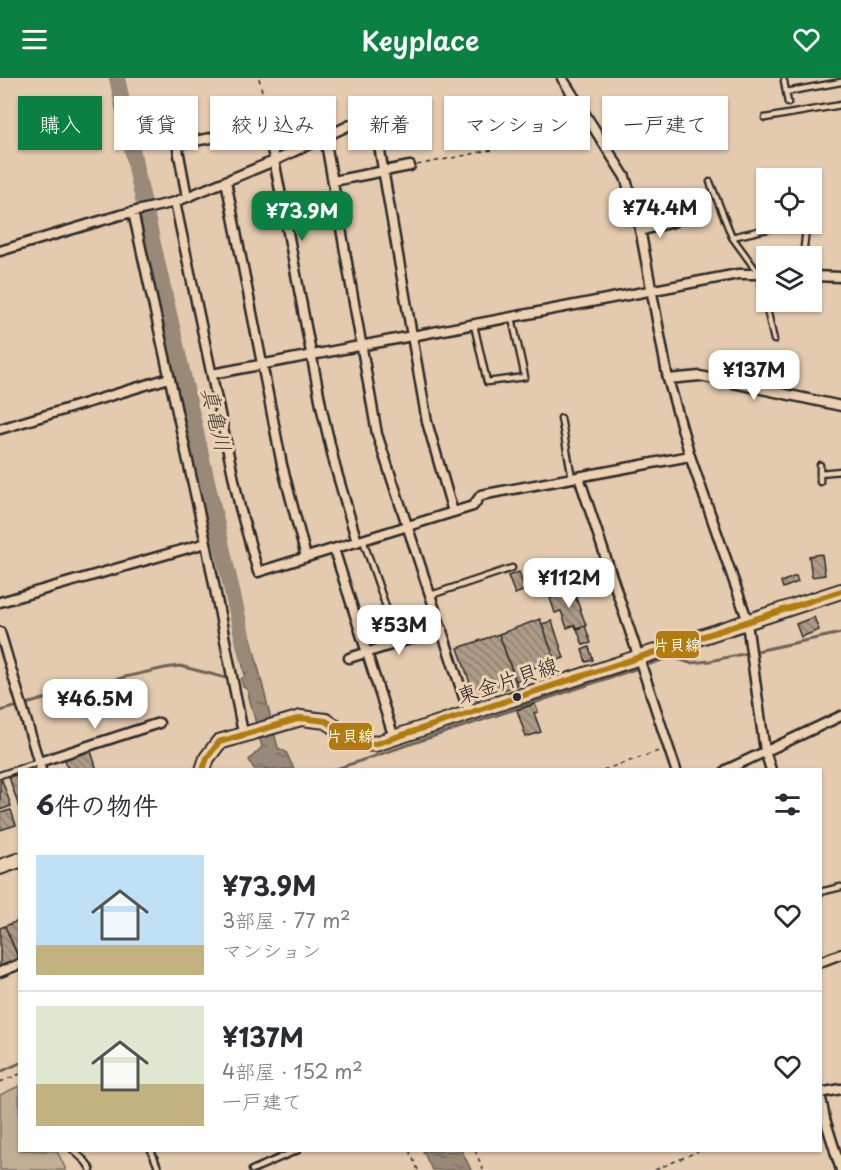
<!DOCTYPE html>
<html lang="ja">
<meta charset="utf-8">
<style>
:root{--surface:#fff;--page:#f2f2f3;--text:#2b2b33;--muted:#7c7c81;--line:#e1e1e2;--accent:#0b8043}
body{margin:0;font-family:"Playpen Sans","Klee One",sans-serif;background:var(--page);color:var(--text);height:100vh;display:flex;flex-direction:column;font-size:22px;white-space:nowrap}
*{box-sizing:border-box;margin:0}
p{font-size:20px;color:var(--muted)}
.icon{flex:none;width:33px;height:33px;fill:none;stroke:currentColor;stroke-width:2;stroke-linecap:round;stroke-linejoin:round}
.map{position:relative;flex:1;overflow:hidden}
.side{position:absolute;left:18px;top:690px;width:804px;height:384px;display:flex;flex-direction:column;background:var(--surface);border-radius:0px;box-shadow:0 2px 4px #0004}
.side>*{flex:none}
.guide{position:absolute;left:18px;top:18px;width:806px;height:54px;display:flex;gap:12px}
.controls{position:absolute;left:756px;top:90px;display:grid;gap:12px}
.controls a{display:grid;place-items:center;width:66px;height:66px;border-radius:0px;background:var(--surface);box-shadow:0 2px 4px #0004;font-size:30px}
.price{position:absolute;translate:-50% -51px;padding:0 14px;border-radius:12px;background:#fff;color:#222;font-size:20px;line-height:39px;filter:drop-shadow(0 2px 3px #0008)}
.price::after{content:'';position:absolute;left:50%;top:36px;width:18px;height:14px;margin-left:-9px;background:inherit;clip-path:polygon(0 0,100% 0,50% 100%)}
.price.selected{background:var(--accent);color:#fff}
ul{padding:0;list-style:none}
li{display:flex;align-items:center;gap:18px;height:150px;padding:0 18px}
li+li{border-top:2px solid var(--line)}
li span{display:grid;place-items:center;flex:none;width:168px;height:120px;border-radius:0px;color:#555}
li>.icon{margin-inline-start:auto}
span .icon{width:72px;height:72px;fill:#fffc;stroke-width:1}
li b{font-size:26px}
h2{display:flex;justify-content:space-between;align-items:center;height:72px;padding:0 18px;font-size:26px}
.chip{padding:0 21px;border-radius:0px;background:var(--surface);box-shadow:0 2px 4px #0004;font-size:21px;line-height:54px}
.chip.selected{background:var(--accent);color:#fff}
header{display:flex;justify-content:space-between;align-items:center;height:78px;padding:0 18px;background:var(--accent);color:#fff;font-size:27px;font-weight:600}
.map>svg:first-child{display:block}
.green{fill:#c2ad95;stroke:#766c60;stroke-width:1.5}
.water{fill:url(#water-ripples);stroke:#6c6359;stroke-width:1.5}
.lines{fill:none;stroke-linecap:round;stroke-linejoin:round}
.stream{stroke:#6c6359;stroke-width:3}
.river{stroke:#988978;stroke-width:16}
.building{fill:url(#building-back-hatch);stroke:#2b2b2b;stroke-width:1.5}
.lane-casing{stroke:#2b2b2b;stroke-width:9}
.street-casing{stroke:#2b2b2b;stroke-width:13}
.primary-casing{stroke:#2b2b2b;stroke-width:18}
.path{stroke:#2b2b2b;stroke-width:1.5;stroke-dasharray:4.5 4.5;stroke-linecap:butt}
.lane{stroke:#ecd1b3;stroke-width:4.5}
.street{stroke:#ecd1b3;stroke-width:8}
.primary{stroke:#ecd1b3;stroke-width:14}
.bus-1-casing{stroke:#ecd1b3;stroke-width:10}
.bus-1{stroke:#b07b0f;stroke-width:6}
.bus-dot{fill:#2b2b2b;stroke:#ecd1b3;stroke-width:2}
.labels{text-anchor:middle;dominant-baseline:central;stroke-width:6;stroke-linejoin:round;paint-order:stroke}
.street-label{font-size:21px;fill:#2b2b2b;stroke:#ecd1b3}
.water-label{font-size:22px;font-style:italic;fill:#46423e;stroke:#ecd1b3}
.line-badge{stroke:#ecd1b3;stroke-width:2}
.badge-label{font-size:16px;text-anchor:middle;font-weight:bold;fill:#fff}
</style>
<header><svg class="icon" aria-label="menu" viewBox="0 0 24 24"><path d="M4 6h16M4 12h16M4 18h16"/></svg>Keyplace<svg class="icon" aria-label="heart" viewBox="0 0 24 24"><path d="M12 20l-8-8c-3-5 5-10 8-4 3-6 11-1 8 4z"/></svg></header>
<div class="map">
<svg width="841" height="1092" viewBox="0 0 841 1092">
<defs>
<pattern id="water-ripples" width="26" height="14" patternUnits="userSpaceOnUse" patternTransform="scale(1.5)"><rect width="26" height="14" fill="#988978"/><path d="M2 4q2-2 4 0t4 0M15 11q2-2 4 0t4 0" fill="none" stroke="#7c7063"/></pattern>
<pattern id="building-back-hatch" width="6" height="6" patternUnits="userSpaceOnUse" patternTransform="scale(1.5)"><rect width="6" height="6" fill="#ae9b87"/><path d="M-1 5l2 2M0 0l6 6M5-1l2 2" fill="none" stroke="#8e7f6f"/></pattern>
</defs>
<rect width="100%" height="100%" fill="#e4caae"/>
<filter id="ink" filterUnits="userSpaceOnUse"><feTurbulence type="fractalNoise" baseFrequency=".0167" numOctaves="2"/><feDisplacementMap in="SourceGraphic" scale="12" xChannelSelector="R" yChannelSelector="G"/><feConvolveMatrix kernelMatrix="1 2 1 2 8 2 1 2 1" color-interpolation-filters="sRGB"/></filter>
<g filter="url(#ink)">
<path class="green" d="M19 1008 20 1072 57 1073 66 1092H0V1017Z"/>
<path class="water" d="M250 556 278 670 286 674 294 691H254L249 682 262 669 247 611 243 609 241 601 245 598 237 558Z
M423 1073H462L471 1092H432Z"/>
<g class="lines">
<path class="stream" d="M0 633 125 599 165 590 180 588 226 600
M333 692 668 580 678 581 690 585 710 583 841 555
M0 994 20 985"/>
<path class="river" d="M117 0 139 104 247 579"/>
</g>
<path class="building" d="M822 476 825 497 812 499 809 478Z
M519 494 525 512 515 516 508 498Z
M796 498 798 504 783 510 781 504Z
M573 512 586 547 576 550 575 547 567 550 561 533 555 535 550 520Z
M814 539 819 552 801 559 796 546Z
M540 541 555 583 531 591 533 597 516 603 499 556Z
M552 543 564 580 555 583 542 546Z
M585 548 591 565 583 567 577 551Z
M499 556 517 607 476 622 458 570Z
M589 569 593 582 586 584 582 572Z
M535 626 538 634 534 635 541 654 526 659 517 632Z
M91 673 97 692H68L65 681Z
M20 696V729H19L9 699Z
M2 702 11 728 0 732V703Z
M11 732 16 747 0 752V735Z
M20 842V883L5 848Z
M5 848 20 884 0 892V850Z"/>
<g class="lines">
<defs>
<path id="lane" d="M784 3 788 25
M786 14 841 4
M765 40 841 27
M710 104 732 159 759 196 774 262
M732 159 776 149 803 146 806 151 803 178
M474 247 487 304 525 299 512 240
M561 340 572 400
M820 395 841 393
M820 404V387
M363 462 398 564
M431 517 512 490
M0 697 39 684
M820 814 841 809
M73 1072 86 1084 91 1092
M151 1072 159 1092
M252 1092 298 1072"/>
<path id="street" d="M562 0 625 99 638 140 668 301 690 378 746 538 765 673 771 692
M325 59 377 356 469 635
M226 103 282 387 306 479
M333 103 410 88
M187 119 177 66 268 50 322 332 335 388 357 464
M175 124 240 430 258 494 473 428 481 417 690 378
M133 134 206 465 243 655
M640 153 673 144
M0 173 120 137 175 124 274 83 369 38 374 39 427 344 453 434
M812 198 841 199
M212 296 738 196H766
M668 301 700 298 841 328
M0 351 169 300
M579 399 676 692
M334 471 394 660
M0 524 206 465
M0 554 41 692
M349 580 442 551
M39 684 159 645
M726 692 841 638
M820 884 841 876
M0 894 20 886
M820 1015 825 1041 841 1092
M820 1015 841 1011"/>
<path id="primary" d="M203 692 207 680 219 664 301 640 326 643 359 664 375 666 841 513
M0 789 20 782"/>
</defs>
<use href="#lane" class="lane-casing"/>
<use href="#street" class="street-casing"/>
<use href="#primary" class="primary-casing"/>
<path class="path" d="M259 0 268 40
M417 87 586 53
M603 692 659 673
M0 1004 20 996
M409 1072 418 1092
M475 1072 483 1092
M655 1092 701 1072"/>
<use href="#lane" class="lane"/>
<use href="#street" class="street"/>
<use href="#primary" class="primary"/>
<defs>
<path id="bus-1" d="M203 692 207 680 219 664 301 640 326 643 359 664 375 666 841 513"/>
</defs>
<use href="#bus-1" class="bus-1-casing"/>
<use href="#bus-1" class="bus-1"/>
</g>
</g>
<circle class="bus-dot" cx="517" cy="619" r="5"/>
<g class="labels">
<g class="street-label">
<text transform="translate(507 601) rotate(-18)">東金片貝線</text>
</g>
<g class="water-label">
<text transform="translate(218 341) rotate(77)">真亀川</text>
</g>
</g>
<g class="line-badge">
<rect x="655" y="552" width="45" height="29" rx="6" fill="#b07b0f"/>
<rect x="328" y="644" width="45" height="29" rx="6" fill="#b07b0f"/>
</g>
<g class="badge-label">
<text x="677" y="573">片貝線</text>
<text x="350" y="664">片貝線</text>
</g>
</svg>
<div class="controls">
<a><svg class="icon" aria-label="locate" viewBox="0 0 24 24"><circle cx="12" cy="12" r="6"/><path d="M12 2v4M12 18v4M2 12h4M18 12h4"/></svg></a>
<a><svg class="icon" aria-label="layers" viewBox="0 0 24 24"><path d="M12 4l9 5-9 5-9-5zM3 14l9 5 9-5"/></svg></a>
</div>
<b class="price" style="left:660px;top:161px">¥74.4M</b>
<b class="price selected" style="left:302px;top:164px">¥73.9M</b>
<b class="price" style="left:754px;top:323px">¥137M</b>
<b class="price" style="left:569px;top:531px">¥112M</b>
<b class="price" style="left:399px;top:578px">¥53M</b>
<b class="price" style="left:95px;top:652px">¥46.5M</b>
<div class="guide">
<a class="chip selected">購入</a>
<a class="chip">賃貸</a>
<a class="chip">絞り込み</a>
<a class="chip">新着</a>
<a class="chip">マンション</a>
<a class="chip">一戸建て</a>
</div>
<section class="side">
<h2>6件の物件<svg class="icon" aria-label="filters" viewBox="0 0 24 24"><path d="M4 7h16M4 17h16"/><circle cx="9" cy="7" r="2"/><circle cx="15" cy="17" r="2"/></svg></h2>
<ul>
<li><span style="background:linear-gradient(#bfe0f5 75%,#c2b280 0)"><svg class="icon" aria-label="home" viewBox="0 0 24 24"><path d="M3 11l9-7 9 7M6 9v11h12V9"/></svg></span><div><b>¥73.9M</b><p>3部屋 · 77 m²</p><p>マンション</p></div><svg class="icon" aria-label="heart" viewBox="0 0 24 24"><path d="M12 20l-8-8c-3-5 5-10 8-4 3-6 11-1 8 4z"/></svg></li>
<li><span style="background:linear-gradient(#dfe7d0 65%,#c2b280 0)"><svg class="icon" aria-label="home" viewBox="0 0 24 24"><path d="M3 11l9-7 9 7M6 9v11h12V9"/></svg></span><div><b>¥137M</b><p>4部屋 · 152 m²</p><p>一戸建て</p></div><svg class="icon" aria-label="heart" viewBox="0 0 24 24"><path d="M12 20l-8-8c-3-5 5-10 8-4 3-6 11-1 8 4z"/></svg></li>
</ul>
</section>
</div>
